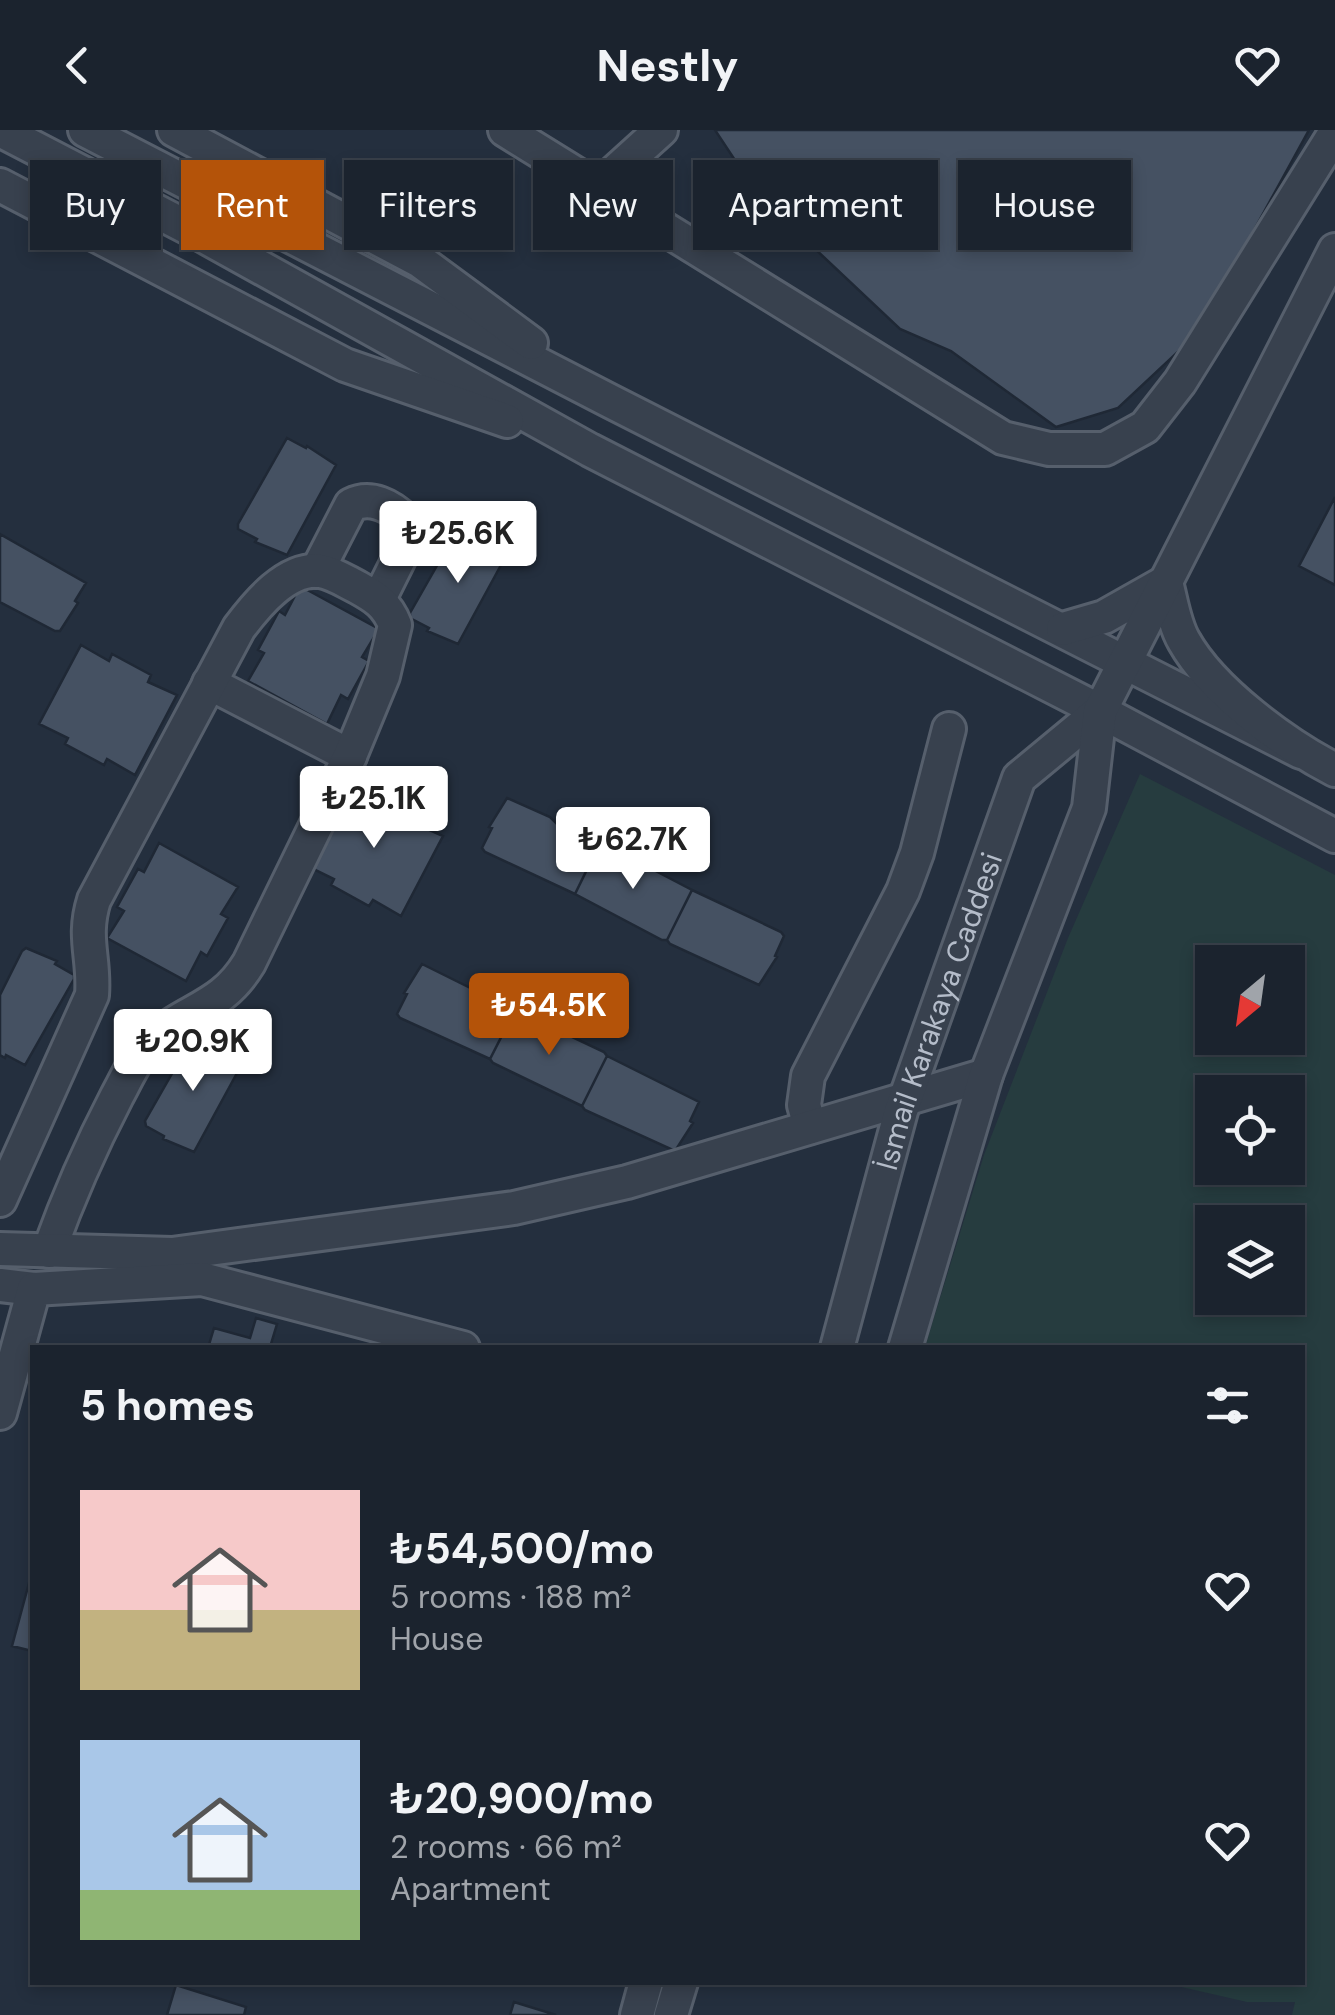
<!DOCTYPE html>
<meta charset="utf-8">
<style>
:root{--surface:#1b232e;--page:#242b36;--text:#f1f3f6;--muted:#a0a4aa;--line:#39404a;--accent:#b45309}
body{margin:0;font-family:"DM Sans",sans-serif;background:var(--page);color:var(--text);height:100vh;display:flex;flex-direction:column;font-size:38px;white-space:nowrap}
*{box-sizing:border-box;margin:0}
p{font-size:32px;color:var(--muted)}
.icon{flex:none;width:55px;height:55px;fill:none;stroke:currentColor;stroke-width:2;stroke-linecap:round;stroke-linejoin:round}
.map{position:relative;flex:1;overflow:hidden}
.panel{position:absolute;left:30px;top:1215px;width:1275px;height:640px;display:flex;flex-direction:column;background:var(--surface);border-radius:0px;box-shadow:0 5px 15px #0003,0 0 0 2px var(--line)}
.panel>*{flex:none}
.hud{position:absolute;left:30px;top:30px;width:1275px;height:90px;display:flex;gap:20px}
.needle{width:65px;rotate:209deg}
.controls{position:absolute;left:1195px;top:815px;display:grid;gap:20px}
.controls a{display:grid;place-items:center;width:110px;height:110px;border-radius:0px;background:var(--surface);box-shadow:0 5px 15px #0003,0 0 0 2px var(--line);font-size:50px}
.price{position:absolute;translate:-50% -85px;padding:0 22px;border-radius:10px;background:#fff;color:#222;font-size:32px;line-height:65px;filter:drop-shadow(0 2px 5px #0008)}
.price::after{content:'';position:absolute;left:50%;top:60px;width:30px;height:22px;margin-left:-15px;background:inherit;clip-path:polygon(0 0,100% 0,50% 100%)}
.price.on{background:var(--accent);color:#fff}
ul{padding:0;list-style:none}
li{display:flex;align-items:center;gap:30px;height:250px;padding:0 50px}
li span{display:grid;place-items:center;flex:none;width:280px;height:200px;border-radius:0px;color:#555}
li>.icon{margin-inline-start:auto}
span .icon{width:120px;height:120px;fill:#fffc;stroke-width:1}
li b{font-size:42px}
h2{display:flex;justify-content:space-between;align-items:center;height:120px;padding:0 50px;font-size:42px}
.pill{padding:0 35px;border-radius:0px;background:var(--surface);box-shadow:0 5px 15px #0003,0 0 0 2px var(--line);font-size:35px;line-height:90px}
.pill.on{background:var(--accent);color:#fff}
header{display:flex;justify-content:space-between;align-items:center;height:130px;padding:0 50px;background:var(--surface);font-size:45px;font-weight:700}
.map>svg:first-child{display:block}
.green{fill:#263c3f;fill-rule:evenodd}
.building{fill:#455162;stroke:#1f2835;stroke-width:2.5}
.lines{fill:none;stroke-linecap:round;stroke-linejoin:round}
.minor-casing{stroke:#565f6c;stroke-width:38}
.minor{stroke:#38414e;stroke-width:32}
.labels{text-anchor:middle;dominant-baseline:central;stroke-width:8;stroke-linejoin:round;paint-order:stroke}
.street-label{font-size:30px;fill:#b4bcc9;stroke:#1d2633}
</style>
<header><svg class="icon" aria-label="back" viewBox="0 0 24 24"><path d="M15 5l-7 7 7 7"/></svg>Nestly<svg class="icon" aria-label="heart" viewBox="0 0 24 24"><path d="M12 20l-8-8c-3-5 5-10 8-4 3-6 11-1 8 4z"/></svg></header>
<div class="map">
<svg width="1335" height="1885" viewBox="0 0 1335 1885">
<rect width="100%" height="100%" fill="#242f3e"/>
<path class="green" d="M1140 644 1335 745V1885H1292L1295 1872H1247L1164 1853 1302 1852V1218L925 1217 984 1025 1068 808ZM1212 832H1288V908H1212ZM1212 962H1288V1038H1212ZM1212 1092H1288V1168H1212Z"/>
<path class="building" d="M715 0H1309L1197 204 1118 278 1056 297 951 221 900 199 758 65Z
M287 308 306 318 307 316 336 335 287 425 255 412 257 409 238 399V394Z
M1335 367V455L1299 436Z
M459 397 478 408 479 405 507 424 458 514 427 501 429 498 410 488V483Z
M0 404 86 453 75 471 78 473 60 501H55L0 472Z
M300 456 379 499 362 527 369 531 348 569 341 565 327 594 248 551 264 523 258 520 279 481 285 485Z
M81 515 109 531 112 524 151 545 148 552 177 565 135 645 107 629 104 635 65 614 68 608 39 594Z
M347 656 375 672 379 666 417 686 414 693 443 706 401 786 373 770 369 776 331 755 334 749 305 735Z
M507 668 550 687 556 693 558 691 599 715 575 764 485 722 482 718 492 698 489 697Z
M159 713 238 757 221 784 228 788 207 826 201 822 186 851 107 808 124 781 117 777 138 739 144 742Z
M604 714 692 760 667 810H662L575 764 599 715Z
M692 760 781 802 784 806 775 826 777 827 759 855 670 814 667 810Z
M26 818 57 831 55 834 74 845V849L25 935 6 925 5 928 0 925V865L22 821Z
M422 834 515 880 490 929 400 888 397 884 407 864 404 863Z
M515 880 604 922 607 926 582 976 493 933 490 929Z
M194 905 213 916 215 913 243 932 194 1022 163 1009 164 1006 146 996 145 991Z
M607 926 699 972 690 991 693 993 675 1021 585 980 582 976Z
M256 1188 277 1194 271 1214 283 1218H208L214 1198 250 1208Z
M32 1442V1521L12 1516Z
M176 1855 246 1877 244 1885H167Z
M514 1872 556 1885H510Z"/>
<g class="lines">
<defs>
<g id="minor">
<path d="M0 0 202 105 590 320 1100 581 1335 706"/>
<path d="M85 0 612 272 1301 622"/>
<path d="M174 0 420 131 531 213"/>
<path d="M505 0 1003 308 1049 319H1105L1145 297 1180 252 1335 3"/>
<path d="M0 55 345 235 507 291"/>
<path d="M598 57 661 0"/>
<path d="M317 441 351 375C371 365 391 376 406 391L410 407 379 469"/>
<path d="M1166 452C1171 470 1174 494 1184 511 1212 561 1285 614 1335 640"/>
<path d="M1063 499 1104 487 1166 452"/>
<path d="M209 553 350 626"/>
<path d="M810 997 804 975 808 946 903 761 917 723 949 599"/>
<path d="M0 1070 92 865C95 828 82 808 94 770L239 498C257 474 287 437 320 441 333 443 345 451 357 457 375 467 387 474 395 495L383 546 350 626 249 833C220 881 183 878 149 914 135 928 127 948 117 966 91 1016 68 1068 49 1121"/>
<path d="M0 1119 172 1124 514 1078 627 1052 986 945"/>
<path d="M0 1155 34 1159"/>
<path id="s1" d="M837 1218 901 981 1019 648 1100 581"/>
<path d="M905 1218 986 945 1089 678 1100 581 1335 120"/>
<path d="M0 1283 34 1159 202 1149 463 1218"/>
<path d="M637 1885 646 1852"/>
<path d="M671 1885 681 1852"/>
</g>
</defs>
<use href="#minor" class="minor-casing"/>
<use href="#minor" class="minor"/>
</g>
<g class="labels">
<g class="street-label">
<text stroke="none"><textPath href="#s1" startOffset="352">İsmail Karakaya Caddesi</textPath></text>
</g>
</g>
</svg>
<div class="controls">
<a><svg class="needle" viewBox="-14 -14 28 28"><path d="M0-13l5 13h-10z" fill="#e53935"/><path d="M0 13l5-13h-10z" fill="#a0a4aa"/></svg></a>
<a><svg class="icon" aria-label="locate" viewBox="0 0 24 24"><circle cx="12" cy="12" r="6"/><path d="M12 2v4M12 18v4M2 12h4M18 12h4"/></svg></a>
<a><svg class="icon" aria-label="layers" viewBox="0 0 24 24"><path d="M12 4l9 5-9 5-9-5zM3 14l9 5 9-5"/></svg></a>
</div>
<b class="price" style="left:458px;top:456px">₺25.6K</b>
<b class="price" style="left:374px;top:721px">₺25.1K</b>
<b class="price" style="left:633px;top:762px">₺62.7K</b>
<b class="price on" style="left:549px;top:928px">₺54.5K</b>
<b class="price" style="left:193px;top:964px">₺20.9K</b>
<div class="hud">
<a class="pill">Buy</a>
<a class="pill on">Rent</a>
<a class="pill">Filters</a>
<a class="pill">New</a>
<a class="pill">Apartment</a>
<a class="pill">House</a>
</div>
<section class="panel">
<h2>5 homes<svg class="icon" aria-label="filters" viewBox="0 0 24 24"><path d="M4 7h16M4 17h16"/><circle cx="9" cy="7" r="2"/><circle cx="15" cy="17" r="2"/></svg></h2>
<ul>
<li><span style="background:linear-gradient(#f6c9c9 60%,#c2b280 0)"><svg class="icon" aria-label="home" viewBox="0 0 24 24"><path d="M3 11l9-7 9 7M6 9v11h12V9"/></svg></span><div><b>₺54,500/mo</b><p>5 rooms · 188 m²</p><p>House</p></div><svg class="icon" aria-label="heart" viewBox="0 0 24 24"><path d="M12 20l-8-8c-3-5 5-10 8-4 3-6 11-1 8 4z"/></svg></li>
<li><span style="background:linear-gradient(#a9c7e8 75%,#8fb573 0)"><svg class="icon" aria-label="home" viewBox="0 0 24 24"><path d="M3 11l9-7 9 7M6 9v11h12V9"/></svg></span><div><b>₺20,900/mo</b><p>2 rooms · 66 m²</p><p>Apartment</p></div><svg class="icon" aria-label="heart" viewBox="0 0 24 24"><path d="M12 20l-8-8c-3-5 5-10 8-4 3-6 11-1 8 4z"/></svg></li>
</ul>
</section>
</div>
